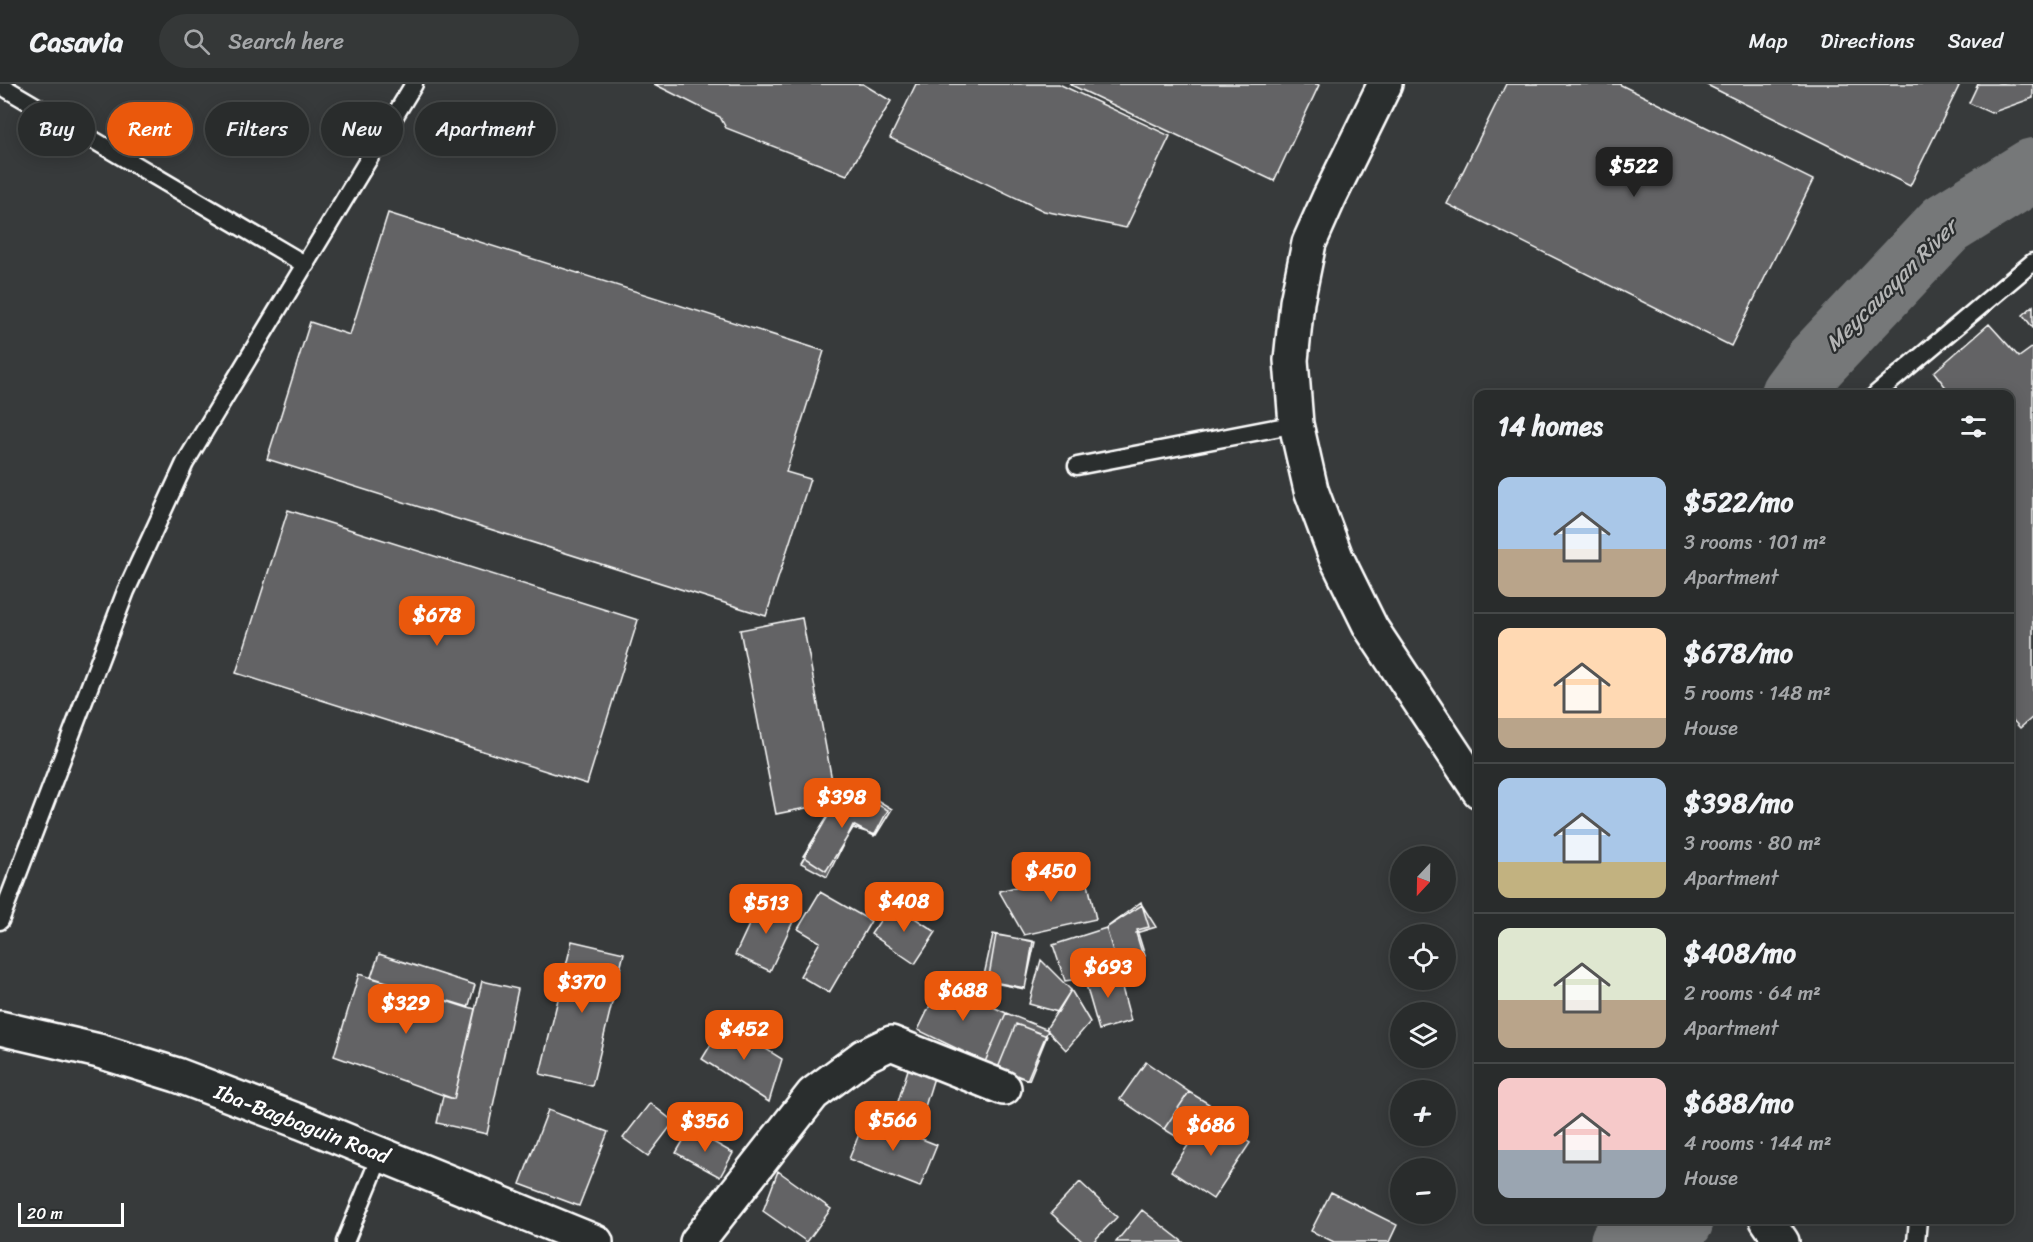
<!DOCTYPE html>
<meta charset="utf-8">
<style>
:root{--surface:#292c2c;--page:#353838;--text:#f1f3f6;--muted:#a5a7a9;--line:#454848;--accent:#ea580c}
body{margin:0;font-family:Sriracha,sans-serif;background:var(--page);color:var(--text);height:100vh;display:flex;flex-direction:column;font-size:22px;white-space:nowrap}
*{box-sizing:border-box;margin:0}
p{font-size:20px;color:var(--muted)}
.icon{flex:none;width:33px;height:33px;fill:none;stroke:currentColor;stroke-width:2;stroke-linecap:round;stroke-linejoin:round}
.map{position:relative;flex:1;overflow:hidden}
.side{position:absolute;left:1474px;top:306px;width:540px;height:834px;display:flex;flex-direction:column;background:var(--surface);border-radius:12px;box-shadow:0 3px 15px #0003,0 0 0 2px var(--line)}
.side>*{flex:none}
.banner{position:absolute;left:18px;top:18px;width:570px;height:54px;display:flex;gap:12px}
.needle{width:39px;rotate:202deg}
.tools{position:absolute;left:1390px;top:762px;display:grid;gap:12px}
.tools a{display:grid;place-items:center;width:66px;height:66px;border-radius:50%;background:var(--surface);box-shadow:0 3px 15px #0003,0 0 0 2px var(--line);font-size:30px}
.scale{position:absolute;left:18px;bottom:15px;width:106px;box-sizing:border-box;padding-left:6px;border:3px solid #fff;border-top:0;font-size:16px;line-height:21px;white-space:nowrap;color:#fff;-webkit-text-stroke:4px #2a2d2e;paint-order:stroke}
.price{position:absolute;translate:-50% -51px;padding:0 14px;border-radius:12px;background:var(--accent);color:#fff;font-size:20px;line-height:39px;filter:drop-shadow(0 2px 3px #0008)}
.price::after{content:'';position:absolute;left:50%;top:36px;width:18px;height:14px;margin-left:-9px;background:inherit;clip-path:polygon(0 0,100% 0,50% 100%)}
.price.active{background:#222;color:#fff}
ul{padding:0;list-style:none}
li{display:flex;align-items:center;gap:18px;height:150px;padding:0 24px}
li+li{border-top:2px solid var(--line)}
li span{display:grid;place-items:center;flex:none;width:168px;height:120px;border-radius:12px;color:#555}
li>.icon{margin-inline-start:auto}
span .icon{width:72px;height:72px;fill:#fffc;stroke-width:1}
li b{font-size:26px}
h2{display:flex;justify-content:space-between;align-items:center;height:72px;padding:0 24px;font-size:26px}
.tag{padding:0 21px;border-radius:27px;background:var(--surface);box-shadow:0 3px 15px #0003,0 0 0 2px var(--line);font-size:21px;line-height:54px}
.tag.active{background:var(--accent);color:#fff}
header{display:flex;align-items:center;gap:36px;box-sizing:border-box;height:84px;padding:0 30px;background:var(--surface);border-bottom:2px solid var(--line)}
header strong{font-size:28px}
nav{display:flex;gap:33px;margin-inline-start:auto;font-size:21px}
.search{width:420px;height:54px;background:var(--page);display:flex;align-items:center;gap:15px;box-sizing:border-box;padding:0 21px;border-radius:33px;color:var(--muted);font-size:22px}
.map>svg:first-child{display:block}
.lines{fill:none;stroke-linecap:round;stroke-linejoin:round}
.river{stroke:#767879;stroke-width:64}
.building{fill:#636465;stroke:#fff;stroke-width:1.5}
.lane-casing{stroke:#fff;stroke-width:21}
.street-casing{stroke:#fff;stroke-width:38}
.secondary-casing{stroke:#fff;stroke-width:38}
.lane{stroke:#2a2d2e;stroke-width:16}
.street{stroke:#2a2d2e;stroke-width:33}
.secondary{stroke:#2a2d2e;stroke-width:33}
.labels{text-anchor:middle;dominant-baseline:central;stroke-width:4.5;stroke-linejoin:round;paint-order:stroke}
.street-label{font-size:21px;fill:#fff;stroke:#2a2d2e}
.water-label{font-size:22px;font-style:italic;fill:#b4b5b5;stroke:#2a2d2e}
</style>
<header>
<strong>Casavia</strong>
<div class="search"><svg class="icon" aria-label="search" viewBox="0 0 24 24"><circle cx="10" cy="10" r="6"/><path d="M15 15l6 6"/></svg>Search here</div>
<nav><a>Map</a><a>Directions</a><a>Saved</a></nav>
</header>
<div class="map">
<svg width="2033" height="1158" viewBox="0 0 2033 1158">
<rect width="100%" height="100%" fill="#373a3b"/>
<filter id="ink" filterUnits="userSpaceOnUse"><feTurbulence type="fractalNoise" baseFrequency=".0167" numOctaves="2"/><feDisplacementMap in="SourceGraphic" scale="12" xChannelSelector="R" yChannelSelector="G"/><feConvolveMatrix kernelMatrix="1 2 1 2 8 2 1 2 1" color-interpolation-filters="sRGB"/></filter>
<g filter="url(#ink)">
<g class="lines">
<path class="river" d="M1792 310 1815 279 1946 140 2033 86
M1622 1158 1682 1136"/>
</g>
<path class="building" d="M654 0H863L891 17 847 91 726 44 720 33Z
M916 0H1059L1170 52 1126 144 1044 127 890 54Z
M1069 0H1317L1319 1 1274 97Z
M1506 0H1619L1813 96 1731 262 1447 120Z
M1705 0H1960L1910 102Z
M1978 0H2033V14L1991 29 1969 19Z
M388 129 824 267 786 388 810 395 766 532 267 375 310 238 350 251Z
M2033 222V244L2023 231Z
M1989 240 2019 273 2033 263V633L2020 644 2010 633V310H1951L1934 288Z
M288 426 638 536 587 700 236 589Z
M802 534 836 718 776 730 740 546Z
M849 699 892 725 876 751 853 744 826 787 803 772Z
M841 702 888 726 874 752 853 741 827 793 801 779 836 718Z
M1085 787 1096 835 1024 851 999 807Z
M820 808 871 837 829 909 800 892 820 858 798 845Z
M761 815 796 831 770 887 735 871Z
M1141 818 1149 843 1137 846 1145 872 1117 880 1106 844Z
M892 819 936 848 915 880 871 850Z
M1142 821 1156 843 1136 849 1143 872 1117 880 1106 844Z
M1106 844 1117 880 1084 894 1065 897 1053 861Z
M993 850 1035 858 1025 904 983 896Z
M996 851 1033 857 1025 905 988 898Z
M572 857 624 869 592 1002 540 990Z
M379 870 475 901 468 924 371 893Z
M1041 876 1071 906 1058 928 1029 920Z
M1117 885 1131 937 1099 946 1084 894Z
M359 890 475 925 454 1015 334 972Z
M482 897 518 905 487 1050 437 1039 443 1012 454 1015Z
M941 899 1006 929 985 978 918 946Z
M1071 906 1090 938 1066 966 1046 945Z
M1006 929 1048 946 1027 996 985 978Z
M724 939 782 975 769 1018 702 975Z
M1016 940 1047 952 1029 996 998 984Z
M1146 978 1189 1008 1164 1045 1120 1015Z
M910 979 936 987 919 1042 893 1034Z
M1189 1008 1209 1020 1185 1058 1164 1045Z
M650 1019 674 1038 648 1072 623 1054Z
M548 1026 608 1048 579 1122 520 1100Z
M1208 1031 1250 1059 1213 1115 1171 1087Z
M866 1033 937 1061 920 1103 849 1075Z
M690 1045 733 1069 720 1093 676 1069Z
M778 1087 831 1125 807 1158 763 1127Z
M1080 1098 1117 1133 1093 1158H1083L1051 1129Z
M1331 1108 1397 1141 1389 1158H1334L1311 1147Z
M1142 1126 1183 1158H1116Z"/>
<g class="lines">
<defs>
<path id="lane" d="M0 1 306 181
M1876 310 2033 178
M1077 382 1296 340
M0 837 126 507 185 379 414 0
M345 1158 381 1070
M1916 1158 1918 1136"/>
<path id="street" d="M1385 0 1329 114 1309 159 1297 218 1291 276 1296 340 1311 406 1336 473 1371 544 1479 707
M1767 1136 1782 1158
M697 1158 813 1010 864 972 891 959 1004 1004"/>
<path id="secondary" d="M0 944 99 967 177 991 301 1038 596 1158"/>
</defs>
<use href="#lane" class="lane-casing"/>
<use href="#street" class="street-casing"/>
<use href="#secondary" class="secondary-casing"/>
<use href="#lane" class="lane"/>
<use href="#street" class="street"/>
<use href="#secondary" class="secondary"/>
</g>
</g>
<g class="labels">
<g class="street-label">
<text transform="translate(302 1040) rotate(21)">Iba-Bagbaguin Road</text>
</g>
<g class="water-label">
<text transform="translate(1891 201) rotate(-45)">Meycauayan River</text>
</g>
</g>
</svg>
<div class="tools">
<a><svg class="needle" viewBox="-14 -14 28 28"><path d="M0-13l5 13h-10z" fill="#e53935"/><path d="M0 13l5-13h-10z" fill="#a5a7a9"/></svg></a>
<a><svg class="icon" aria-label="locate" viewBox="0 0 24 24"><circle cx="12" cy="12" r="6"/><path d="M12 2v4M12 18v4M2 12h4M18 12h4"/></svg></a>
<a><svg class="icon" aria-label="layers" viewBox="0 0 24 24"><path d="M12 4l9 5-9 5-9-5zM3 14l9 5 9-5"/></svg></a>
<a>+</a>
<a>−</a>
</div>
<div class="scale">20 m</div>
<b class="price active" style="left:1634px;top:114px">$522</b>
<b class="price" style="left:437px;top:563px">$678</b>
<b class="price" style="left:842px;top:745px">$398</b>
<b class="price" style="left:1051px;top:819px">$450</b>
<b class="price" style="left:904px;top:849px">$408</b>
<b class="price" style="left:766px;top:851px">$513</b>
<b class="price" style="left:1108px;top:915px">$693</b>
<b class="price" style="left:582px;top:930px">$370</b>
<b class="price" style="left:963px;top:938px">$688</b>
<b class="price" style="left:406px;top:951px">$329</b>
<b class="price" style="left:744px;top:977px">$452</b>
<b class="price" style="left:893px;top:1068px">$566</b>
<b class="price" style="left:705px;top:1069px">$356</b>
<b class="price" style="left:1211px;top:1073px">$686</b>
<div class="banner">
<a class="tag">Buy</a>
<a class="tag active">Rent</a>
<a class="tag">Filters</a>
<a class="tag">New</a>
<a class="tag">Apartment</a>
</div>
<section class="side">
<h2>14 homes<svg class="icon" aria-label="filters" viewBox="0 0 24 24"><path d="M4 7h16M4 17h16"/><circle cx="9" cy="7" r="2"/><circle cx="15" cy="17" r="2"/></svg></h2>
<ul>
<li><span style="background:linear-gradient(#a9c7e8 60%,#b9a48a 0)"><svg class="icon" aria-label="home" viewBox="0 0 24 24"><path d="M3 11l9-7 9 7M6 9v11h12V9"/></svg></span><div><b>$522/mo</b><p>3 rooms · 101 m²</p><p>Apartment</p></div></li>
<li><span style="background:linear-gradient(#ffd9b3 75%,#b9a48a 0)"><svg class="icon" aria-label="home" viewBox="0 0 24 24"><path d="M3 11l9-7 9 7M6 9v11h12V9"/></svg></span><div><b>$678/mo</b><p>5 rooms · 148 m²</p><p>House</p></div></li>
<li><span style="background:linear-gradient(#a9c7e8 70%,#c2b280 0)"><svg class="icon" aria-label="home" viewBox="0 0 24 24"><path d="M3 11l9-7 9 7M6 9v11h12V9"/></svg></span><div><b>$398/mo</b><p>3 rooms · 80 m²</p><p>Apartment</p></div></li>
<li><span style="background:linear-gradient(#dfe7d0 60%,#b9a48a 0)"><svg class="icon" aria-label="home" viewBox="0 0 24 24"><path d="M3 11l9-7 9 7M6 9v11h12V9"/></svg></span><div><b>$408/mo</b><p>2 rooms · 64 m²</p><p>Apartment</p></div></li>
<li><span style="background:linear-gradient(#f6c9c9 60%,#9aa5b1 0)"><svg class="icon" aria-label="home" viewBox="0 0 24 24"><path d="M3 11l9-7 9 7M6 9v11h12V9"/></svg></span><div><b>$688/mo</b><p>4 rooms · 144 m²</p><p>House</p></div></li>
</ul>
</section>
</div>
